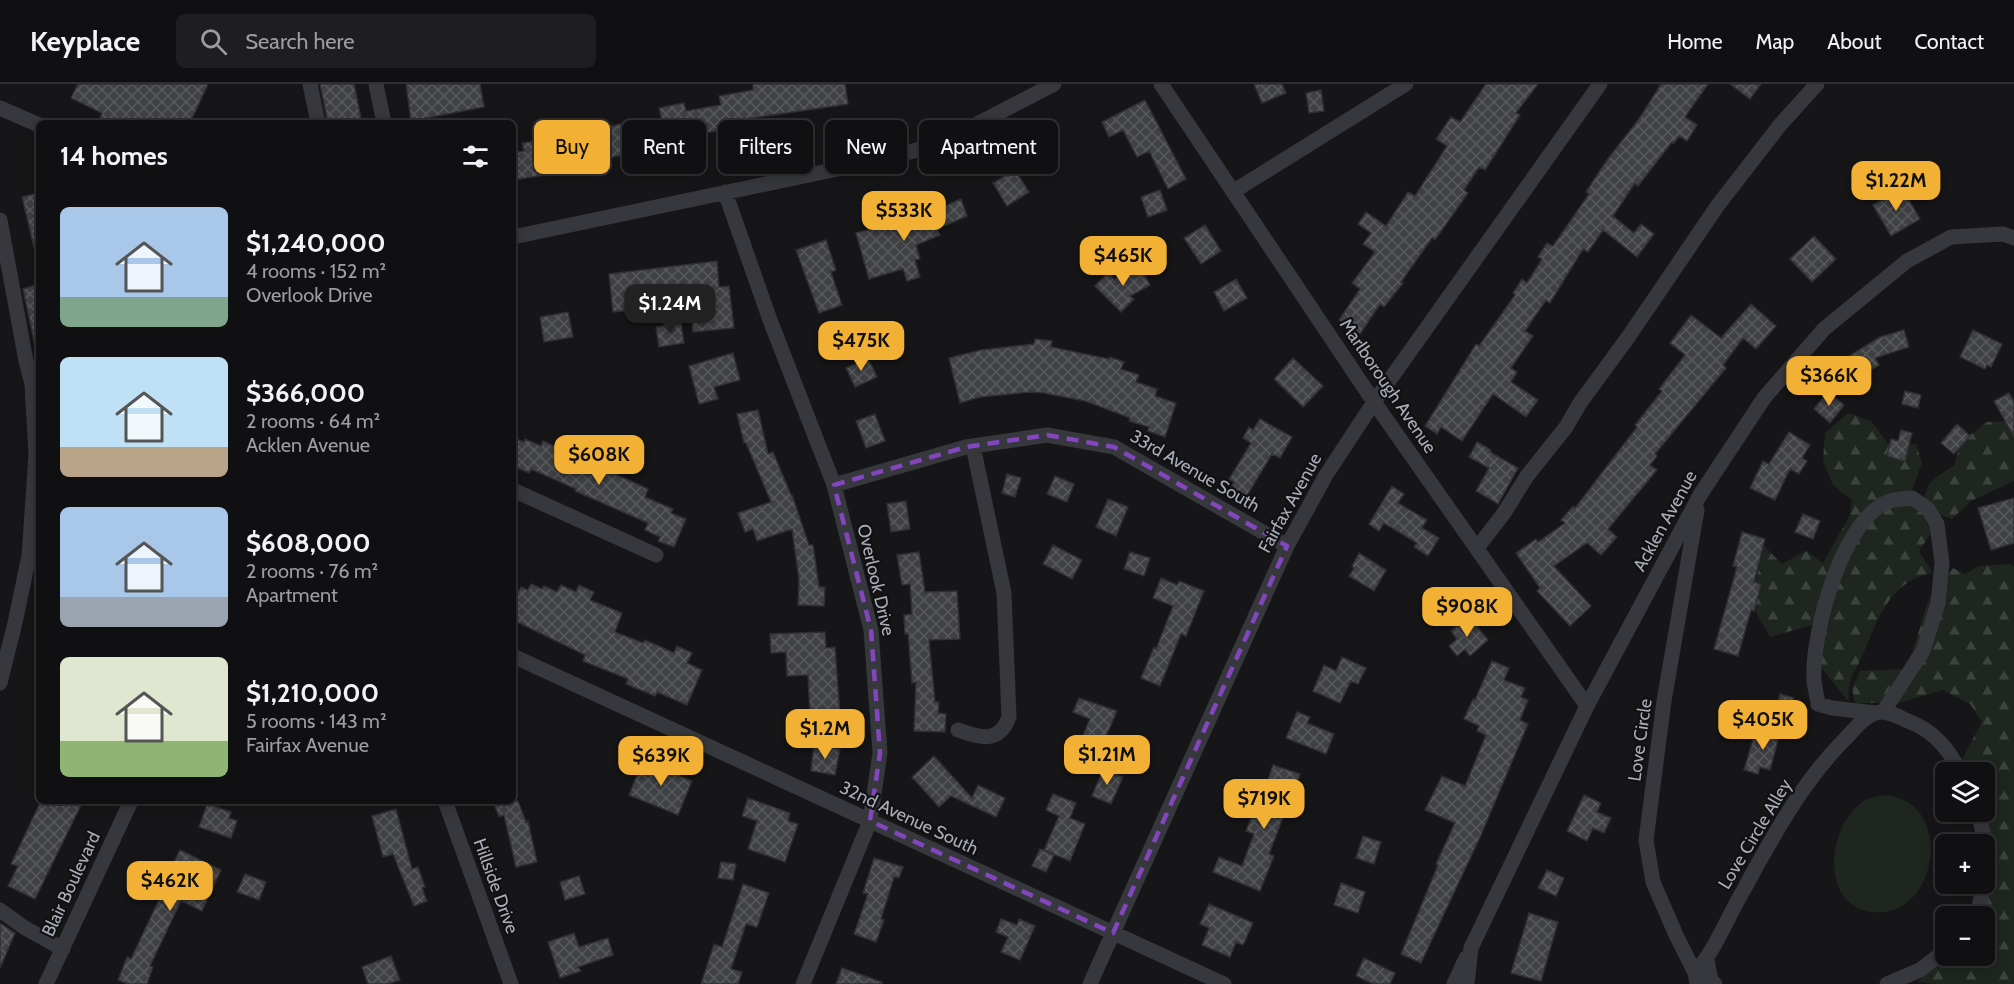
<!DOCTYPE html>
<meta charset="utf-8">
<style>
:root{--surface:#101012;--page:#1e1e20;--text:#f1f3f6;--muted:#9c9d9f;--line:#303032;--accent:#f2b134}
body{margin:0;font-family:Cabin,sans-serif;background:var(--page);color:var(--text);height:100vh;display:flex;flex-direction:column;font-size:22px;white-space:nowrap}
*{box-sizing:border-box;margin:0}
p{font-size:20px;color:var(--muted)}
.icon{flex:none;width:33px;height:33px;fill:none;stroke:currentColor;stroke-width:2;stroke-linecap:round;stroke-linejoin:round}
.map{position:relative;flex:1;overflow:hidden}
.side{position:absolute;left:36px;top:36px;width:480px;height:684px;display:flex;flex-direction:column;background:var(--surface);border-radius:9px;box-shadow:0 3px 15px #0003,0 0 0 2px var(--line)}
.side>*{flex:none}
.guide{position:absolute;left:534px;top:36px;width:570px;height:54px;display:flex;gap:12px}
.controls{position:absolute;left:1935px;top:678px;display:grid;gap:12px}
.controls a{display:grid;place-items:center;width:60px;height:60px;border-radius:9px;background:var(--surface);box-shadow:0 3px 15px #0003,0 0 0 2px var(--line);font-size:30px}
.price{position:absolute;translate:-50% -51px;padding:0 14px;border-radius:12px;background:var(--accent);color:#111;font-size:20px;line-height:39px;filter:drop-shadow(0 2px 3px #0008)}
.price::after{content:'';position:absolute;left:50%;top:36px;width:18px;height:14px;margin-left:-9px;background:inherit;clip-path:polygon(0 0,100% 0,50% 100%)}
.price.selected{background:#222;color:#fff}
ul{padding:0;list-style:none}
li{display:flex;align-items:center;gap:18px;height:150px;padding:0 24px}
li span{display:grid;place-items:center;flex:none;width:168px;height:120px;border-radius:9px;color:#555}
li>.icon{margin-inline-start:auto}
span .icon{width:72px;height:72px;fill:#fffc;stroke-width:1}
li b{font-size:26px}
h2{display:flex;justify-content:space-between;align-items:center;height:72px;padding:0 24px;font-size:26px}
.chip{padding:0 21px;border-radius:9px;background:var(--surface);box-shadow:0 3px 15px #0003,0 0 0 2px var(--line);font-size:21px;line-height:54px}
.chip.selected{background:var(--accent);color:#111}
header{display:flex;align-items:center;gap:36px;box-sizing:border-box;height:84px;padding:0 30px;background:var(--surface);border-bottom:2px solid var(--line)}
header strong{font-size:28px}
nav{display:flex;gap:33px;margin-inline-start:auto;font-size:21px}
.search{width:420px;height:54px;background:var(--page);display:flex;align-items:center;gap:15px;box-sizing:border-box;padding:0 21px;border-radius:9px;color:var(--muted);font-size:22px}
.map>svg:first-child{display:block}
.grass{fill:#1e261f}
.forest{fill:url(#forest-firs)}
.building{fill:url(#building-cross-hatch);stroke:#303034;stroke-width:1.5}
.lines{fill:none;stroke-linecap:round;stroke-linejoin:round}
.minor{stroke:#37383d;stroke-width:15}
.marked{fill:none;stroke:#8446be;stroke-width:4.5;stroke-dasharray:12 8;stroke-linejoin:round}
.labels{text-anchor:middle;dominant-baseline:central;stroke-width:4.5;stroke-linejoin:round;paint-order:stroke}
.street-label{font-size:18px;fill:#a8adb8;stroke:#111113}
</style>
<header>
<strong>Keyplace</strong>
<div class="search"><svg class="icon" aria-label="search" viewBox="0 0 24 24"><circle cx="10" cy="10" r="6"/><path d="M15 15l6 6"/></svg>Search here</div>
<nav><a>Home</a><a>Map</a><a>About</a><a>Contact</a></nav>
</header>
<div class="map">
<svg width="2014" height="900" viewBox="0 0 2014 900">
<defs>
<pattern id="forest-firs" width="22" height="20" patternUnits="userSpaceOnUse" patternTransform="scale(1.5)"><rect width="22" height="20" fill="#1e261f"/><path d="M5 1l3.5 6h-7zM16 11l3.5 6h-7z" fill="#3c433d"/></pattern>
<pattern id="building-cross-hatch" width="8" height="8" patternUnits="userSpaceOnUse" patternTransform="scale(1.5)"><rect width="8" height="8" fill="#404145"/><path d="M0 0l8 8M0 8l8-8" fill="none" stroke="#595a5e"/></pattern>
</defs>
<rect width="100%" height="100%" fill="#161618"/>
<path class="grass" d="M1888 711C1956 721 1937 836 1872 828 1819 821 1827 743 1862 718 1870 713 1879 712 1888 711Z"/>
<path class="forest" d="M1848 329 1871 337 1890 362 1916 360 1922 378 1907 421 1918 427 1930 398 1954 381 1961 358 1987 338 2014 337V397L1971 417 1952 435 1936 429 1931 449 1919 467 1932 488C1925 491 1917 493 1910 497 1883 514 1875 543 1863 570 1854 591 1847 594 1849 618L1820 582 1812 541 1770 553 1758 532 1749 512 1757 493 1764 462 1782 480 1806 467 1823 479 1850 431 1852 416 1833 401 1823 377 1825 349Z
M2012 480 2014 483V900H1936L1917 898 1951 872H1984V832H1977L1994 783 1984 728V688H1964L1960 679 1982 638 1970 620 1943 606 1899 619H1855L1852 604 1860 587 1904 585C1919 561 1920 530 1934 505 1938 497 1947 490 1953 484L1965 490 1979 482Z"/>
<path class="building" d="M78 0H208L190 39H98L102 29 71 14Z
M320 0H354L362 39H328Z
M406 0H480L484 23 411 37Z
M753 0H845L848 20 745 35 747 41 705 49 704 42 647 53 650 66 545 86 546 91 513 96V69L524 67 522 59 564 53 630 38 631 44 662 38 659 24 684 19 686 27 721 21 719 12 753 6Z
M1254 0H1282L1286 9 1262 19Z
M1486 0H1538L1516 29 1520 31 1485 86 1479 83 1464 106 1468 109 1435 156 1432 154 1401 198 1403 199 1384 223 1380 220 1360 250 1339 236 1360 205 1352 199 1375 168 1363 160 1371 149 1358 140 1366 128 1386 142 1408 108 1415 112 1447 62 1436 55 1451 33 1460 38Z
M1661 0H1708L1685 33 1697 41 1687 57 1679 52 1674 59 1672 58 1638 102 1635 99 1613 132 1634 149 1641 140 1654 150 1637 173 1603 146 1588 168 1583 165 1550 219 1546 216 1525 247 1533 252 1511 284 1517 288 1511 298 1538 316 1526 333 1493 310 1462 357 1441 343 1437 350 1425 342 1476 260 1479 262 1515 211 1513 209 1522 195 1527 199 1542 175 1538 173 1547 159 1553 162 1589 110 1586 108 1607 76 1639 35Z
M1730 0H1761L1750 15Z
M1321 6 1324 27 1309 29 1306 9Z
M1145 16 1186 95 1168 105 1149 67 1137 73 1123 46 1109 53 1102 38Z
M1015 86 1029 108 1007 122 993 99Z
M1902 104 1920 135 1891 152 1873 121Z
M1160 106 1167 126 1148 133 1141 113Z
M39 109V162L34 163 22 113Z
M961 115 967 132 937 145 940 151 916 161 920 175 915 176 920 193 907 197 903 185 869 195 856 149 882 142 883 145 913 136Z
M1205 141 1221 167 1201 180 1184 154Z
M1814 152 1836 175 1812 198 1790 175Z
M826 156 836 186 831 188 842 221 819 229 796 166Z
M717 177 719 203 729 202 734 244 693 248 689 205 682 206V200L655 203 657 224 613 228 609 190Z
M1139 181 1150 201 1130 212 1134 215 1121 228 1095 202 1108 189 1114 195Z
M1236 195 1247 214 1224 227 1214 208Z
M39 200V267H36L23 205Z
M1751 220 1776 242 1756 265 1743 254 1723 281 1726 284 1655 370 1657 372 1650 381 1657 386 1608 445 1617 453 1601 471 1587 459 1554 482 1591 522 1570 542 1537 507 1540 504 1516 469 1536 455 1538 458 1565 439 1561 436 1573 422 1575 424 1637 343 1635 341 1662 307 1659 305 1685 271 1670 259 1691 231 1721 254Z
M568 228 573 253 544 258 540 233Z
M681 239 684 259 659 263 656 243Z
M1904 246 1909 263 1875 274 1879 281 1857 294 1846 274 1880 253Z
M1973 246 2002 260 1991 283 1987 281 1985 285 1960 273Z
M1035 255 1052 257 1051 263 1109 275 1110 273 1124 278 1121 285 1139 291 1136 298 1157 305 1155 312 1176 319 1165 353 1148 347 1149 343 1129 337 1130 334 1112 327 1085 317 1044 309 1031 308 980 313 960 319 949 274 981 266 1034 260Z
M733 269 740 296 714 303 718 315 699 320 689 282Z
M868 274 877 293 855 303 846 284Z
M1293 274 1323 302 1303 323 1274 295Z
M1905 307 1921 311 1918 324 1902 320Z
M1828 308 1844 321 1830 339 1814 325Z
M2009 309 2014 318V353L1994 317Z
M758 326 768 370 773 368 791 411H792L809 461H813L819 503H825L824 522 798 521 799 496 792 445 757 457 753 445 745 448 738 429 771 418 746 359H744L737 330Z
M875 330 885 357 866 364 856 337Z
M1260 335 1292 353 1280 374 1272 370 1245 415 1230 406 1234 398 1229 395 1251 359 1243 354 1249 343 1253 346Z
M1957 340 1970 352 1954 370 1941 359Z
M1901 346 1912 349 1905 377 1887 372 1891 355 1898 357Z
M1789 348 1810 361 1802 374 1807 377 1799 390 1790 385 1775 416 1750 404 1763 377 1769 380Z
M513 354 524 358 525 355 541 362 543 357 648 405 645 413 673 425 671 429 686 435 674 463 658 457 660 453 645 446 648 439 575 407 576 405 531 385 529 389 513 382Z
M1477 358 1491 366 1490 368 1518 384 1498 420 1476 407 1489 384 1469 373Z
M1007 390 1021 394 1015 413 1002 409Z
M1055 392 1074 400 1067 418 1047 410Z
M1392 402 1404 410 1398 419 1427 436 1422 444 1439 454 1428 472 1414 463 1417 459 1384 439 1379 447 1369 440Z
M2014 414V459L1991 466 1978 424Z
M1108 415 1128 423 1116 452 1096 443Z
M906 417 910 445 891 448 887 420Z
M1803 430 1820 437 1813 455 1795 448Z
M1742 448 1765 455 1754 498 1761 500 1754 527 1751 526 1738 572 1714 565 1737 483 1733 482Z
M1053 461 1082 476 1072 495 1043 480Z
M919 468 925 508 957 507 960 555 929 556 935 618H939L938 629 946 630 945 648 914 647 916 598 912 599 908 549 905 550 904 531 912 530 910 500 902 501 897 471Z
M1130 468 1150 474 1144 492 1124 485Z
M1359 469 1386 486 1374 507 1349 492 1354 484 1352 482Z
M1161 494 1177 501 1179 497 1204 507 1186 552 1181 550 1160 602 1141 594 1154 563 1156 565 1173 522 1153 514Z
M531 500 542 505 544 502 557 508 561 501 576 508 579 501 594 508 590 516 622 529 615 548 643 559 645 556 674 569 677 562 692 569 687 579 702 586 687 621 657 608 655 612 626 600 628 595 583 577 585 571 513 536V519L521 503 528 506Z
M1468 532 1488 556 1470 572 1465 565 1457 572 1449 562 1457 555 1451 547Z
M825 548 826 564 835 563 840 631 810 633 808 591 787 592 786 568 771 569 770 550Z
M1342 573 1366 584 1358 600 1351 597 1340 619 1313 607 1324 581 1336 587Z
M1492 577 1509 584 1504 596 1525 604 1521 613 1528 616 1520 636 1528 640 1481 751 1421 879 1401 870 1438 781 1436 780 1455 739 1425 726 1442 692 1465 702 1486 651 1477 647 1479 642 1464 635 1473 615 1475 616Z
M1780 610 1794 614 1790 627 1777 624Z
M1079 614 1117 627 1101 664 1081 656 1090 635 1073 628Z
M1297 628 1310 633 1307 639 1334 650 1326 670 1286 654Z
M1768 642 1781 645 1770 686 1760 683 1758 690 1744 686 1754 652 1764 655Z
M814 660 840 665 835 691 811 687Z
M934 672 972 714 978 701 1005 714 996 733 951 712 939 723 912 693Z
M646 677 669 687 672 681 683 686 680 692 692 697 678 731 629 711 639 686 642 687Z
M1273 681 1300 690 1293 710 1303 713 1298 727 1287 723 1269 770 1274 772 1260 807 1213 788 1219 773 1242 782 1254 750 1246 747 1257 719 1260 720Z
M1103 685 1123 693 1111 720 1092 712Z
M1053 710 1076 719 1070 734 1085 740 1070 777 1044 766 1059 732 1046 726Z
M1584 711 1601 719 1597 728 1611 734 1604 749 1593 744 1587 757 1567 747Z
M748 714 790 729 788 737 798 740 785 778 748 765 757 737 742 732Z
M41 717H83L35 815 8 802 18 782 11 780Z
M493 717H518L526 738 528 737 537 778 516 783 504 731 499 733Z
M207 720 231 728 229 734 237 737 231 754 199 743Z
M396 725 412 785 418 783 425 803 422 804 427 817 414 822 393 770 383 773 372 732Z
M1363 752 1381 758 1374 780 1356 774Z
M1040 765 1054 771 1046 788 1032 782Z
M180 766 221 786 202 827 181 817 150 882 153 883 147 900H128L118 896 127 873 131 875 163 807 160 806Z
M874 774 903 783 899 794 894 793 881 835 884 836 876 858 854 850 868 810 863 809Z
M721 778 736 780 733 796 718 794Z
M1547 786 1564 794 1556 812 1538 804Z
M245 790 266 798 259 816 237 808Z
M579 792 585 810 565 816 560 798Z
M1341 799 1365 808 1358 829 1334 821Z
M743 800 769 809 757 843 746 840 731 885 742 888 738 900H701L714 860 722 863Z
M1209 820 1253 839 1243 861 1236 858 1230 873 1202 861 1209 844 1200 840Z
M1529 829 1558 838 1541 897 1511 889Z
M1001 835 1017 841 1019 835 1035 842 1020 876 1001 868 1008 853 996 848Z
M0 839 15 849 0 884Z
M574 849 579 863 608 854 613 871 578 883 581 887 560 894 548 858Z
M391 872 400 896 388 900H368L362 883Z
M1364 874 1395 889 1390 900H1373L1356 892Z
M842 884 882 898V900H836Z"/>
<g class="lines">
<path class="minor" d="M310 0 318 39
M376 0 384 39
M1161 0 1374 318 1587 622
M0 24 39 41
M1234 107 1406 0
M725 108 770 236 834 401 871 546 880 669 870 737 803 900
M0 136 26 277 32 300 36 371 29 472 15 539 0 599
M513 153 885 75 941 59 1054 0
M834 401 966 363 1047 351 1114 363 1287 462
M513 406 656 471
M1477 464 1504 429 1527 392 1566 343 1580 319 1629 252 1718 121 1780 41 1817 0
M513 572 1224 900
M1875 629 1832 624 1818 620C1817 613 1815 605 1814 597 1811 552 1842 433 1890 417 1896 415 1905 415 1912 414L1928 425 1937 440 1942 479 1938 519 1923 567 1883 628
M958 646C980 654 999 660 1009 633L1004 509 973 362
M445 717 511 900
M1977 728C1985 750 1989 772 1984 796
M0 826 25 844 63 865
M1973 832 1979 822 1984 800
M1707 876 1711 897 1715 900
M1695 889C1716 865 1727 834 1743 807 1772 754 1802 698 1845 655 1853 647 1864 632 1876 629 1886 625 1901 634 1910 638 1934 647 1949 665 1960 688
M46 900 131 717
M1090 900 1287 462 1326 391 1374 318 1600 0
M1454 900 1466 874
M1467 900 1471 864 1587 622 1700 411 1764 314 1824 245 1907 177 1951 153 2003 150 2014 154
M1697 900 1695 889 1676 851 1653 798 1646 756 1664 617 1697 426
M1887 900 1920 886 1946 866"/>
</g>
<path class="marked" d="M1047 351 1114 363 1287 462 1113 849 870 737 880 669 871 546 834 401 966 363Z"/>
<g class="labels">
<g class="street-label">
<text transform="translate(1388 302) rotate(56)">Marlborough Avenue</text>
<text transform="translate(1195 387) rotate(30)">33rd Avenue South</text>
<text transform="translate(1290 419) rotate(-61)">Fairfax Avenue</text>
<text transform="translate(1665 437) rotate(-61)">Acklen Avenue</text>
<text transform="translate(876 496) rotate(77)">Overlook Drive</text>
<text transform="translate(1640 656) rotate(-82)">Love Circle</text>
<text transform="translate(909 734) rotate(25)">32nd Avenue South</text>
<text transform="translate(1755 750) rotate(-59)">Love Circle Alley</text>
<text transform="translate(71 800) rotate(-65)">Blair Boulevard</text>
<text transform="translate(496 802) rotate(70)">Hillside Drive</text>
</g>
</g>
</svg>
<div class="controls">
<a><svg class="icon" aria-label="layers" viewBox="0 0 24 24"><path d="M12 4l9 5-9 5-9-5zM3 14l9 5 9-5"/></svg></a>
<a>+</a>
<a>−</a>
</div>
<b class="price" style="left:1896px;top:128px">$1.22M</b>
<b class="price" style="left:904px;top:158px">$533K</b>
<b class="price" style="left:1123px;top:203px">$465K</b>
<b class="price selected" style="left:670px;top:251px">$1.24M</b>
<b class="price" style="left:861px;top:288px">$475K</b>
<b class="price" style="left:1829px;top:323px">$366K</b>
<b class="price" style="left:599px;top:402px">$608K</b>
<b class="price" style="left:1467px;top:554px">$908K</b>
<b class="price" style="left:1763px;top:667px">$405K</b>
<b class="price" style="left:825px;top:676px">$1.2M</b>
<b class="price" style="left:1107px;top:702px">$1.21M</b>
<b class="price" style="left:661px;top:703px">$639K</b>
<b class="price" style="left:1264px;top:746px">$719K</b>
<b class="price" style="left:170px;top:828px">$462K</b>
<div class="guide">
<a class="chip selected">Buy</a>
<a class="chip">Rent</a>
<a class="chip">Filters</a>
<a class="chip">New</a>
<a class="chip">Apartment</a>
</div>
<section class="side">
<h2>14 homes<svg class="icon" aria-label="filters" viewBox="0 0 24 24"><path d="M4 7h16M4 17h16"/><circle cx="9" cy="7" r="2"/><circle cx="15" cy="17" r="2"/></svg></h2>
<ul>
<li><span style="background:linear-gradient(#a9c7e8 75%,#7fa58c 0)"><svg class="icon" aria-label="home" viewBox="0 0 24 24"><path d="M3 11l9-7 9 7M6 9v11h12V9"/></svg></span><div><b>$1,240,000</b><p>4 rooms · 152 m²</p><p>Overlook Drive</p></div></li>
<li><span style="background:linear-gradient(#bfe0f5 75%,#b9a48a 0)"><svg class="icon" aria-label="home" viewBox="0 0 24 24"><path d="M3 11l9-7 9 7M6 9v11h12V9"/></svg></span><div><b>$366,000</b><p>2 rooms · 64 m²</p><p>Acklen Avenue</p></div></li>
<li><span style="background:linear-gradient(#a9c7e8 75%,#9aa5b1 0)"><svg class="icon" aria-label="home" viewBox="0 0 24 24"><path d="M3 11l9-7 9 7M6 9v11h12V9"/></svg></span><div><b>$608,000</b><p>2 rooms · 76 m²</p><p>Apartment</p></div></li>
<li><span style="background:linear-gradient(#dfe7d0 70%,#8fb573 0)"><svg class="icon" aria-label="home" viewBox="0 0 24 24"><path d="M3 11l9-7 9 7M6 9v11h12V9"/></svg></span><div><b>$1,210,000</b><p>5 rooms · 143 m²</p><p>Fairfax Avenue</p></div></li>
</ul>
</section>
</div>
